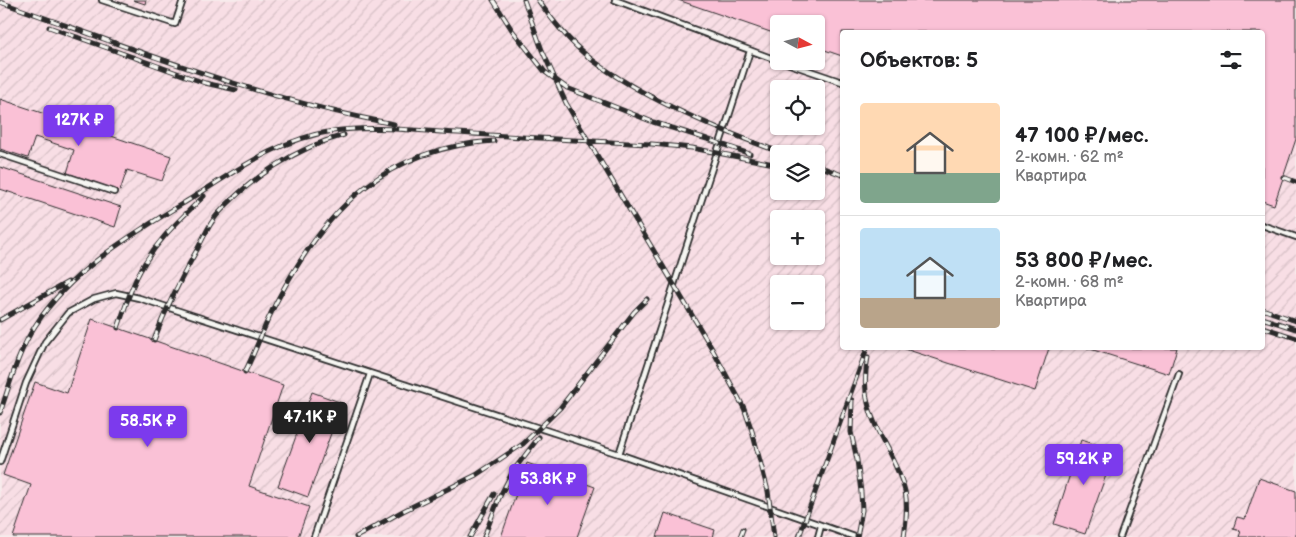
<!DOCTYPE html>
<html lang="ru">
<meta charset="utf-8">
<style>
:root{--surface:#fff;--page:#f6f6f6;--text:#202124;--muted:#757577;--line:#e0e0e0;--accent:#7c3aed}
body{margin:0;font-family:"Balsamiq Sans",sans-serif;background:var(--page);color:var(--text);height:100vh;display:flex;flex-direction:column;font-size:19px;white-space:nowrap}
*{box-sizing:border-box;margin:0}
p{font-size:16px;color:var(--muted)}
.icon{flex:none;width:28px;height:28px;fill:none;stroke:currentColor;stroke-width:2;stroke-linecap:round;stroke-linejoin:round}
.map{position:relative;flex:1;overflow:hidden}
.details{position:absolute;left:840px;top:30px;width:425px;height:320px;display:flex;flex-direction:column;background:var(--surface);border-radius:5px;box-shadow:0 1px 4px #0004}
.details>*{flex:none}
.needle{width:32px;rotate:97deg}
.fabs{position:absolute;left:770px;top:15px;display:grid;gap:10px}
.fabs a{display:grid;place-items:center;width:55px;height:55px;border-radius:5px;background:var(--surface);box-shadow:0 1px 4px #0004;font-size:25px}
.price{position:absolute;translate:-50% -42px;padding:0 11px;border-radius:5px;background:var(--accent);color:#fff;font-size:16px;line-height:32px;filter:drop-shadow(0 1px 2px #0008)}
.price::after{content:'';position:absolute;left:50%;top:30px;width:15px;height:11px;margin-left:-8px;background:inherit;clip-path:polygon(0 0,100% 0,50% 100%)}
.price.current{background:#222;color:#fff}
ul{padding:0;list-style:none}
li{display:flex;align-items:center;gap:15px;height:125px;padding:0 20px}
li+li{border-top:1px solid var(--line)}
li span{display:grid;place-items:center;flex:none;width:140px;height:100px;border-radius:5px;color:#555}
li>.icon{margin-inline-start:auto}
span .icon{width:60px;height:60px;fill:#fffc;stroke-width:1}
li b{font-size:21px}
h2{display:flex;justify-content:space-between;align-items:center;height:60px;padding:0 20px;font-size:21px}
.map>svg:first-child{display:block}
.industrial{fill:url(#industrial-furrows);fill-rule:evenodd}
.building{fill:#fac1d6;stroke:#2b2b2b}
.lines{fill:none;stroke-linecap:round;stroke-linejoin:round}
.service-casing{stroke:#2b2b2b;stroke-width:8}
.service{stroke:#f6f6f2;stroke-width:4.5}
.rail-casing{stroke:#2b2b2b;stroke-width:5}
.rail{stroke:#f6f6f2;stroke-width:3;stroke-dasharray:9;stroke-linecap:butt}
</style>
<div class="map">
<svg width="1296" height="537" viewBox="0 0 1296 537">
<defs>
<pattern id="industrial-furrows" width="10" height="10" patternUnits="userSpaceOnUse" patternTransform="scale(1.25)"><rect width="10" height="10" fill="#f8dee5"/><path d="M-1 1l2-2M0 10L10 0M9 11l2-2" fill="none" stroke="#d5bfc5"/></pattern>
</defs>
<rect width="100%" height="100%" fill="#f7ebec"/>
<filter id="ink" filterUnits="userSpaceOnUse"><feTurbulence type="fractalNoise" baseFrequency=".02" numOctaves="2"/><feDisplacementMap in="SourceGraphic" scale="10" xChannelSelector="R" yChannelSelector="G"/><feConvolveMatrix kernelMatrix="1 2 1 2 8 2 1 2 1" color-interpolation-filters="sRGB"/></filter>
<g filter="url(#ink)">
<path class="industrial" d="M0 0H1296V537H0ZM779 24H816V61H779ZM842 32H1262V348H842ZM779 89H816V126H779ZM779 154H816V191H779ZM779 219H816V256H779ZM779 284H816V321H779Z"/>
<path class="building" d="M133 0H146L145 4Z
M678 0H1296V139L1274 205 1262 201V32H842V56L816 47V24H779V35Z
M0 99 171 156 162 181 127 170 120 191 67 173 74 150 35 137 28 158 0 149Z
M0 167 121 207 115 227 0 189Z
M92 319 283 385 249 486 309 507 298 537H13L31 485 3 475 35 382 67 393Z
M902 348H1049L1035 391Z
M1087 348H1177L1169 374Z
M312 392 342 403 308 497 278 486Z
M1081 440 1115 450 1085 534 1054 524Z
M527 463 595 487 577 537H501Z
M1259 478 1296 491V537H1239L1241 531 1233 529 1237 517 1245 519Z
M665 513 715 530 713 537H657Z"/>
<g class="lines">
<defs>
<path id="service" d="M102 0 175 24 183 0
M615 0 779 61
M781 61 842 82
M0 154 114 192
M1262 225 1296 237
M619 454 750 51
M0 462 26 383 45 342 68 313 94 299 116 293 139 298 619 454 855 537
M314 537 370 374
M818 537 821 526
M1120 537 1179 374"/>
</defs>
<use href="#service" class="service-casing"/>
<use href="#service" class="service"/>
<defs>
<path id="rail" d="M493 0 512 30 545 72 567 88 653 122 707 139 750 154
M524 0 542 50 566 103 711 347 744 408 752 431 768 491 774 537
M538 0C552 20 567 39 586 55 638 97 721 131 785 154
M0 2C129 47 258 99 394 124
M49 27 205 83 236 90
M816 165 842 175
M1283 177 1296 182
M1262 309 1296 321
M1262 318 1296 329
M0 320 68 282
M1262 327 1296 338
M118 328C124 311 129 293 137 277 153 244 178 221 204 196
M154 340C166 308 181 278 198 248 204 237 209 224 217 215 250 178 296 148 344 135
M868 357C865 372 864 388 868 403 875 434 897 460 905 491 908 506 906 522 904 537
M245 372C257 348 265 323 278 299 327 207 386 148 494 141
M852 400 851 432 857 460 861 492 862 510 857 537
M0 413C10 384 18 352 35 326 71 270 131 235 187 201 233 173 278 139 333 131 374 125 417 131 458 133 523 137 587 141 652 144L692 148 779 165
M356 537 403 511 476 475 523 444 560 408 634 312 647 299
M470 537 494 494
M484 537 499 498 513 471 539 437
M740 537 743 529
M799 537 867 348"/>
</defs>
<use href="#rail" class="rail-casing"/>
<use href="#rail" class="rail"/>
</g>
</g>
</svg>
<div class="fabs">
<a><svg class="needle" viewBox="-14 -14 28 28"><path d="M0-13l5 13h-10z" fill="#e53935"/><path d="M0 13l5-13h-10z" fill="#757577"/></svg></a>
<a><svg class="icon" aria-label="locate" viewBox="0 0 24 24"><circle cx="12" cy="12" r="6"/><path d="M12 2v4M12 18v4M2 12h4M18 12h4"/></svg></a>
<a><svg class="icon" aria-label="layers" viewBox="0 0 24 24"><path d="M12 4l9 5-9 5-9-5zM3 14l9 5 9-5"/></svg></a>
<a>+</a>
<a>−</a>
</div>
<b class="price" style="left:79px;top:147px">127K ₽</b>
<b class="price current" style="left:310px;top:444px">47.1K ₽</b>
<b class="price" style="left:148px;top:448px">58.5K ₽</b>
<b class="price" style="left:1084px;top:486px">59.2K ₽</b>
<b class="price" style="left:548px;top:506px">53.8K ₽</b>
<section class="details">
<h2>Объектов: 5<svg class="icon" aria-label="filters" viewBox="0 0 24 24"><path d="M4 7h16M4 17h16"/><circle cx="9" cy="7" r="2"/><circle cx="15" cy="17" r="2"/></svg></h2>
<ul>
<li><span style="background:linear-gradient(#ffd9b3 70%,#7fa58c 0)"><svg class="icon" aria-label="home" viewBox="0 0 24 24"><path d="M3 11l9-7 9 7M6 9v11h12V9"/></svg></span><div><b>47 100 ₽/мес.</b><p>2-комн. · 62 m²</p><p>Квартира</p></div></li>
<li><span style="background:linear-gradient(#bfe0f5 70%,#b9a48a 0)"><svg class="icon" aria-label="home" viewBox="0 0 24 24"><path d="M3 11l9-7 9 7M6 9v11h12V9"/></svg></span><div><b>53 800 ₽/мес.</b><p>2-комн. · 68 m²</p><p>Квартира</p></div></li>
</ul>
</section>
</div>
